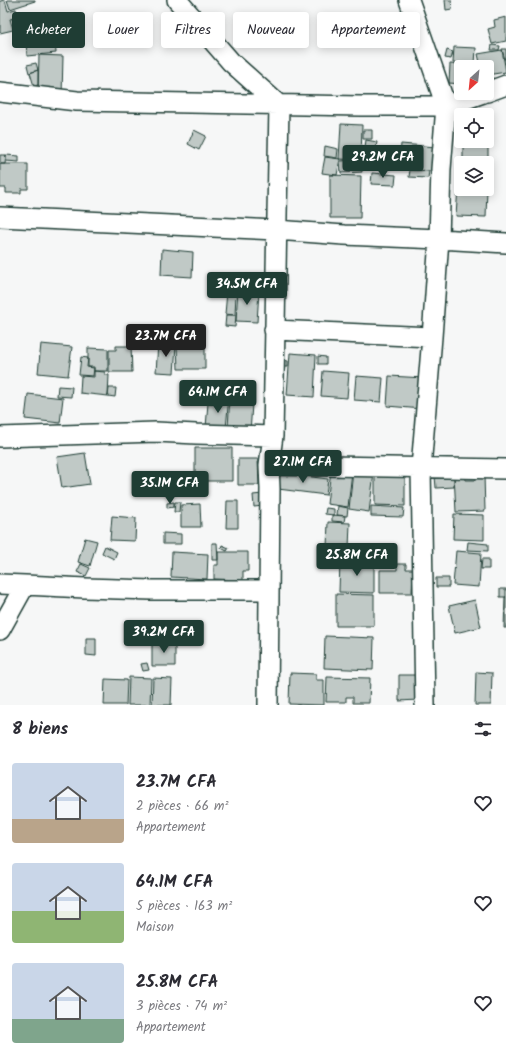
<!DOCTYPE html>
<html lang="fr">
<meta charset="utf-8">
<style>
:root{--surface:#fff;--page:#f2f2f3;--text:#2b2b33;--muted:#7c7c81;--accent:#1f3d34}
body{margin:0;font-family:Kalam,sans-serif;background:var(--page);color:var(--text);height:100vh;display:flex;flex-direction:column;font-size:15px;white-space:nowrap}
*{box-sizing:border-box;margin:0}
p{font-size:13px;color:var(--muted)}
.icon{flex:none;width:22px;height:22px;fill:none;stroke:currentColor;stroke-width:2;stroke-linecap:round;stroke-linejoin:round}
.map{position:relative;height:705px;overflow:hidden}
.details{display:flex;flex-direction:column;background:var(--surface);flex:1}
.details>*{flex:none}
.banner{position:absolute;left:12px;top:12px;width:482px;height:36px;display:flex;gap:8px}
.needle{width:26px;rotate:207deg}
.fabs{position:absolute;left:454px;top:60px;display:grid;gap:8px}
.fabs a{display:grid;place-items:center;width:40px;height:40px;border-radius:4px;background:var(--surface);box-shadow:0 2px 10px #0003;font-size:20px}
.price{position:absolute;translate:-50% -34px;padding:0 9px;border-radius:4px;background:var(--accent);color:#fff;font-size:13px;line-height:26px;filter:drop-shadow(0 1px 2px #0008)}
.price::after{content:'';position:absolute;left:50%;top:24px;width:12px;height:9px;margin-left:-6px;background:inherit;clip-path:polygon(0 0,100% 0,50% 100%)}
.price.on{background:#222;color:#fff}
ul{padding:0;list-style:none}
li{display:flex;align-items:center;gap:12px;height:100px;padding:0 12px}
li span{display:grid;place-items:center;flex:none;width:112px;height:80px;border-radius:4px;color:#555}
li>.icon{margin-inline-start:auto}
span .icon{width:48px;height:48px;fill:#fffc;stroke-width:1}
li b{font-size:17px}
h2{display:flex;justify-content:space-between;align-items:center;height:48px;padding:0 12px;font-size:17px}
.pill{padding:0 14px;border-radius:4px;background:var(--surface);box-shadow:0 2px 10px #0003;font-size:14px;line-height:36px}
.pill.on{background:var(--accent);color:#fff}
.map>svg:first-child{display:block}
.building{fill:#c0c9c6;stroke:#1f3d34}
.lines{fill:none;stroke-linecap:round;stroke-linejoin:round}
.minor-casing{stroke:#1f3d34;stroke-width:22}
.minor{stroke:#fff;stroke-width:19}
</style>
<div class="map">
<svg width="506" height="705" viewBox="0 0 506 705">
<rect width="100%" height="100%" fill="#f6f7f7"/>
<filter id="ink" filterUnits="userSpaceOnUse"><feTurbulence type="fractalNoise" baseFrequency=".025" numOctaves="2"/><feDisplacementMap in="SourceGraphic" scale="8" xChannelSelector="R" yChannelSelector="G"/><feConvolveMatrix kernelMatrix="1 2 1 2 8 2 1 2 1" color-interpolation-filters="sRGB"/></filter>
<g filter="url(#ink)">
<path class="building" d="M5 0 8 11 16 9 18 17 10 19 13 30 0 33V1Z
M7 0H35V1L10 9Z
M445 0H451L452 9 446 10Z
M20 17 23 26 14 28 12 19Z
M506 17V41L492 44 488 29 495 27 494 20Z
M54 24 56 53 27 56 25 27Z
M22 27 24 34 17 36 15 28Z
M492 45 500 46 499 50H491Z
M454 47 476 48 475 64 453 63Z
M502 49H506V64Z
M447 50 453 52 451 59 445 58Z
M502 50 506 72 487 75V67H481L478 54Z
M39 55 63 56 62 96 38 95Z
M36 63 38 70 29 73 27 65Z
M450 64 476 66V67H461V84L449 83Z
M38 70V85L34 86 30 73Z
M341 124 362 125 361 160 339 159Z
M194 130 206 136 199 150 188 144Z
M363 130H372V139H363Z
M366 140 377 142 373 163 363 161Z
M463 142H488V184H487V163H463Z
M401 144 436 147 434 171 399 169Z
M325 146 338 149 337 158 324 156Z
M0 155H6L5 164H0Z
M6 155 19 156V162L6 161Z
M325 157 340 159 337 175 322 173Z
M361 160 362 172 341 173 340 161Z
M0 164H28V189H21V193H6V188H0Z
M410 170 429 171 428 178 409 177Z
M372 173 396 175 395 185 371 184Z
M330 175 361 176 360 218H330Z
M458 187H461V189H487L486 217 456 216Z
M162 249 193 252 192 277 161 275Z
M238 289 259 291 257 322 236 321Z
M227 292 236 293 235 315 225 314Z
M226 315H236L235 327 225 326Z
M41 344 72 347 68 376 38 373Z
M158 344 176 345 174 373 156 372Z
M116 346H131L132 372H109V350H116Z
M177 346H205V369H178Z
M88 348 108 349V371H94V367H88Z
M290 353 316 355 314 397 287 395Z
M318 356 326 357V364H318Z
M81 357 88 358 87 367 94 368 93 376 79 375Z
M283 360 288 361V367H283Z
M94 371 105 372V375H109L108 396 80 393 81 376 94 377Z
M323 371 349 373 347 398 321 396Z
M356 376 383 378 381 402 354 400Z
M389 376 424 378 422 409 387 406Z
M58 386 72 387 71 397 57 396Z
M109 388H116L115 397 108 396Z
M28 394 63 398 60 423 25 419Z
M222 396H229L226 428 206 427 208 403 221 404Z
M230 396 239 397 238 403 252 404 250 433 228 428Z
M195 448H232V481H195Z
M85 453 90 484 62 488 57 457Z
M238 459H258L259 485H238Z
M331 470 352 472 348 507 327 504Z
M353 471 374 473 369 512 349 509Z
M280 473 328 479 326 495 278 489Z
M464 474 465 480H476V476L484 475 485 511 456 512 454 475Z
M454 475V487L436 488 435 476Z
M375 476H405V506L375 505Z
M262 494 263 506 254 507 253 495Z
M227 501H238V528H226Z
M174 502V507L167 508V503Z
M175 502H180L179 512H174Z
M200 504 201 527H181V505Z
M338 506 348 508 347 516 337 515Z
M371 506 404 508 403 517 371 516Z
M326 508 334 509V515L325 514Z
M454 514 484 515V540L453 539Z
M332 515 345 516 344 522 332 521Z
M112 516 136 518 135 541 110 540Z
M328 522 350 523 349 548 327 547Z
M163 533 181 534V544H163Z
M85 538 97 541 90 566 78 562Z
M468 542 488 544V551L467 550Z
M212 543H217L218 560H212Z
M222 545 229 548 227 551 221 548Z
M105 546 117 552 114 559 102 553Z
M456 551 481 553 479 587 453 585Z
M172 552 208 554 207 579 171 577Z
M218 552H248V571H243V580L214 579V565H218Z
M482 559H489V569H481Z
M340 561H374V593L339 592Z
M81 564 90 568 86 576 77 572Z
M397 564H406V569H413L412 593H380V570H397Z
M436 578H449V587H436Z
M500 589H506V597H500Z
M336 594 374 595V626H336Z
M505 597H506V628H504Z
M475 600 481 627 455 633 449 606Z
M153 631 159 632 157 641 151 639Z
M170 634 181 637 180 642 169 640Z
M325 636 374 638 373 670 324 668Z
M86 638H96V656L86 655Z
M152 641H175V666H152Z
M147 663 149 670 143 671 141 664Z
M476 672 492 673 491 705H475Z
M290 673 316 674V680H324V705L289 704Z
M399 675H417L418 700 399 701Z
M129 677 151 678 150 705H128Z
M327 677 370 678 369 703H353V697H346V702H326Z
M153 678 172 679 171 705H152Z
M105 679 127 680 126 705H104Z"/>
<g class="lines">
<defs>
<path id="minor" d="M177 0 231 62 279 105 273 436 269 465 270 489 268 705
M409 0 446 106 441 169 439 239 432 337 421 468 425 705
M0 92 77 101 361 106H446L483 93
M487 92 506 85
M0 217 276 230 344 235 439 239 506 243
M274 330 432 337
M0 437 156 432 196 434 273 436
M269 465 506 469
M0 584 25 585
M0 630 25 585 85 588 152 590H269"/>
</defs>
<use href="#minor" class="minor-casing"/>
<use href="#minor" class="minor"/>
</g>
</g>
</svg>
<div class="fabs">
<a><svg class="needle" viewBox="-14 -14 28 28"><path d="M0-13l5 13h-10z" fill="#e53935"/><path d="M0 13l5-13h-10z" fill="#7c7c81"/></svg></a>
<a><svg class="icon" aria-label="locate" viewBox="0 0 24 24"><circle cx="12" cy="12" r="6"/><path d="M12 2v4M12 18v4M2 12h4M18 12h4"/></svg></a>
<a><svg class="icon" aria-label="layers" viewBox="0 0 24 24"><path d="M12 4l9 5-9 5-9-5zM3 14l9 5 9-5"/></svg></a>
</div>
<b class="price" style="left:383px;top:179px">29.2M CFA</b>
<b class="price" style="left:247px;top:306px">34.5M CFA</b>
<b class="price on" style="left:166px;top:358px">23.7M CFA</b>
<b class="price" style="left:218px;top:414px">64.1M CFA</b>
<b class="price" style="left:303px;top:484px">27.1M CFA</b>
<b class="price" style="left:170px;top:505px">35.1M CFA</b>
<b class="price" style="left:357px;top:577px">25.8M CFA</b>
<b class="price" style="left:164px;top:654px">39.2M CFA</b>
<div class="banner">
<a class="pill on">Acheter</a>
<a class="pill">Louer</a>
<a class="pill">Filtres</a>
<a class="pill">Nouveau</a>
<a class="pill">Appartement</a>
</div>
</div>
<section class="details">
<h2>8 biens<svg class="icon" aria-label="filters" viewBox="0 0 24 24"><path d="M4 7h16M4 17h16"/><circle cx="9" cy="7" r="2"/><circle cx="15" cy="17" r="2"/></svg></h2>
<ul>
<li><span style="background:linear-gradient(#c9d6e8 70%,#b9a48a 0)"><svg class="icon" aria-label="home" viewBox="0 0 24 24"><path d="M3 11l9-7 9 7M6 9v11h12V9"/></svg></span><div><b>23.7M CFA</b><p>2 pièces · 66 m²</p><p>Appartement</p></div><svg class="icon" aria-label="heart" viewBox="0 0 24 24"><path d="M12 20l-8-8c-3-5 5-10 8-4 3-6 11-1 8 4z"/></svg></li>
<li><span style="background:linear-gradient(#c9d6e8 60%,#8fb573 0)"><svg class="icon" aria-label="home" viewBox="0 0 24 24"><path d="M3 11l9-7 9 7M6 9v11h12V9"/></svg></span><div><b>64.1M CFA</b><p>5 pièces · 163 m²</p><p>Maison</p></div><svg class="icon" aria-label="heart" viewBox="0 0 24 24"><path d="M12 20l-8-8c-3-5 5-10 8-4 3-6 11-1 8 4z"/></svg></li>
<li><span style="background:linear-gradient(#c9d6e8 70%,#7fa58c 0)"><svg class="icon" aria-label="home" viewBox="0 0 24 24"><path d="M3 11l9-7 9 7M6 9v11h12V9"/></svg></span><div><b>25.8M CFA</b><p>3 pièces · 74 m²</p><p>Appartement</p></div><svg class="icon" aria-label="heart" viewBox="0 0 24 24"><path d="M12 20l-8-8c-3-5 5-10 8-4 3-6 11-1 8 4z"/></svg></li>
</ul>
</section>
